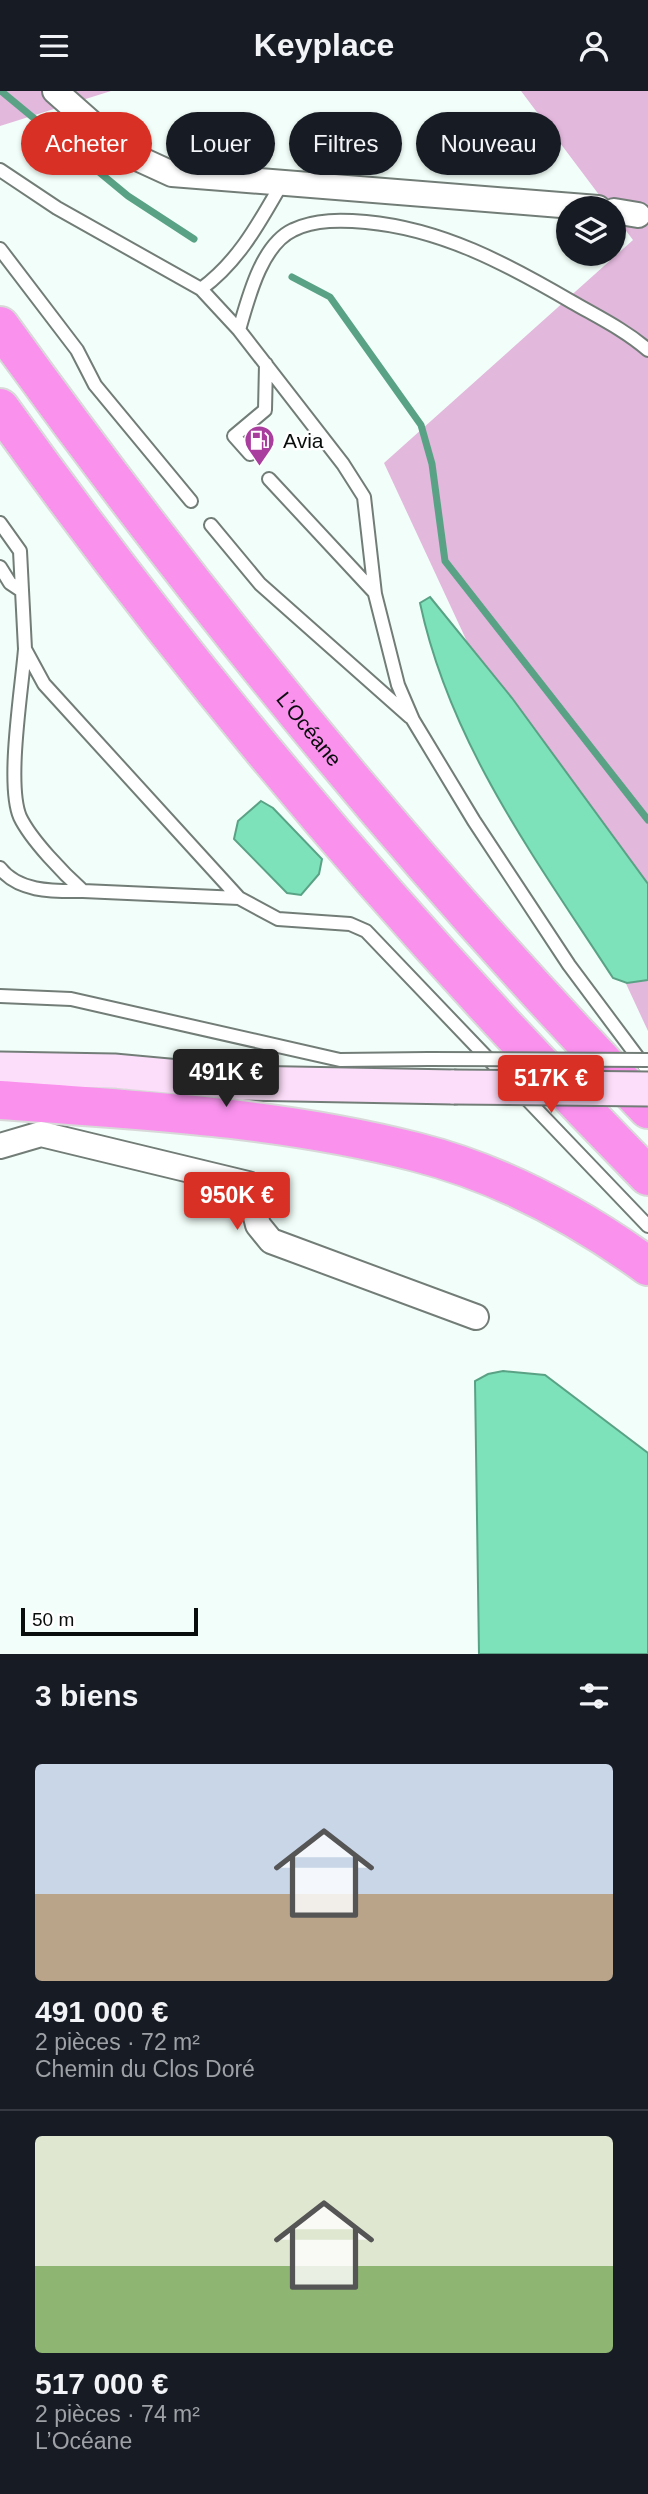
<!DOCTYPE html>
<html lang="fr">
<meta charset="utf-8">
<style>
:root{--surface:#171b24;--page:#20242c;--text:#f1f3f6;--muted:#9ea1a6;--line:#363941;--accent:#d93025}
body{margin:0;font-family:Arial,sans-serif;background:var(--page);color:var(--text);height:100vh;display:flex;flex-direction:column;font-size:26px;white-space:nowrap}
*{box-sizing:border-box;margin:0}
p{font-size:23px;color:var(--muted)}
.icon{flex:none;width:38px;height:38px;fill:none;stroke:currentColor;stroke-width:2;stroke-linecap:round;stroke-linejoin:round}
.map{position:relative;height:1563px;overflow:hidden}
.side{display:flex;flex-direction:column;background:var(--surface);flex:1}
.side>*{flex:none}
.guide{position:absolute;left:21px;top:21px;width:607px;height:63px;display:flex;gap:14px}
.fabs{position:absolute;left:556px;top:105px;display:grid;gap:14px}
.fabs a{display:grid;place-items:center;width:70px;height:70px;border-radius:50%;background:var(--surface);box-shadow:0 2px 5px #0004;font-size:35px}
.scale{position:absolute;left:21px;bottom:18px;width:177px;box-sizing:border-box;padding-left:7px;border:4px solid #090d0c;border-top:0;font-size:19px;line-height:24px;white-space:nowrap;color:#090d0c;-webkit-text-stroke:5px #fff;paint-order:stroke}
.price{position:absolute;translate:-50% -60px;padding:0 16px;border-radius:7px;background:var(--accent);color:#fff;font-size:23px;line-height:46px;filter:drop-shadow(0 2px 4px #0008)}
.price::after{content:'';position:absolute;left:50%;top:42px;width:21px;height:16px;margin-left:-10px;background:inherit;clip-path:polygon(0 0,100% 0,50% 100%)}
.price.on{background:#222;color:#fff}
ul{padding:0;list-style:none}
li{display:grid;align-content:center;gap:14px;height:371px;padding:0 35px}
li+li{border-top:2px solid var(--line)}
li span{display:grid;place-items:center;height:217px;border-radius:7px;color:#555}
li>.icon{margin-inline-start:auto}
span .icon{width:126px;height:126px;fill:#fffc;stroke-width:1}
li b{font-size:30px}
h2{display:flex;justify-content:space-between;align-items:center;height:84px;padding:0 35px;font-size:30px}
.tag{padding:0 24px;border-radius:32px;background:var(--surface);box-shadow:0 2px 5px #0004;font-size:24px;line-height:63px}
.tag.on{background:var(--accent);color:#fff}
header{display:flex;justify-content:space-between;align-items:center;height:91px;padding:0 35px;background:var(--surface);font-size:32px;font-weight:700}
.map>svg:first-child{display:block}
.green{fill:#e2b8dc}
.water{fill:#7de2ba;stroke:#5aa286;stroke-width:2}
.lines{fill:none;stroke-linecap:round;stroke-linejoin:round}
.stream{stroke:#5aa286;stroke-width:7}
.service-casing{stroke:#737d78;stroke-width:16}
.minor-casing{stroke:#737d78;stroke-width:28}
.secondary-casing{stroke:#737d78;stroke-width:37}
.motorway-casing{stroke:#d8d8d8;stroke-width:42}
.service{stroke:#fff;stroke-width:12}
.minor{stroke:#fff;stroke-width:24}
.secondary{stroke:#fddefa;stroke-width:33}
.motorway{stroke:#f991ed;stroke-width:38}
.service-bridge-casing{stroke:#737d78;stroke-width:16;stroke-linecap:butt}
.secondary-bridge-casing{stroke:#737d78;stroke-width:37;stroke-linecap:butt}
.service-bridge{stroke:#fff;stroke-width:12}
.secondary-bridge{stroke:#fddefa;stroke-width:33}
.labels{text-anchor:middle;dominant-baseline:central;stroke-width:5;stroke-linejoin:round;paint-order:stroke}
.poi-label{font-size:21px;fill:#090d0c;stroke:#fff;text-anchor:start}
.street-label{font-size:21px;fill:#090d0c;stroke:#fff}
</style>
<header><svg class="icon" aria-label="menu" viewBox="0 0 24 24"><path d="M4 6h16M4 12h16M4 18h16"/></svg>Keyplace<svg class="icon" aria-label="person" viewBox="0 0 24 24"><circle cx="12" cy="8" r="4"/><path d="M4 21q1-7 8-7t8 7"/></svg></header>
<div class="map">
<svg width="648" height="1563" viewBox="0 0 648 1563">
<rect width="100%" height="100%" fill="#f2fef9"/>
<path class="green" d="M0 0H111L0 35Z
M521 0H648V940L384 372 633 149Z"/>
<path class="water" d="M430 506 512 607 648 793V889L627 892 613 887C535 767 450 653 420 512Z
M261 710 273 717 322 768 319 783 301 804 287 802 234 748 238 730Z
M503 1280 545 1284 648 1362V1563H479L475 1290 488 1283Z"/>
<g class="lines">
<path class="stream" d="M1 0 128 105 194 148
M292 186 330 206 421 334 432 373 445 470 648 729"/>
<defs>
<path id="service" d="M0 79 57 117 201 198 239 239 343 373 364 406 375 503 398 594 413 629 474 730 569 874 648 980
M0 158 77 259 95 294 191 410
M201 198C239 170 259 132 282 92
M239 239C248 208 261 154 293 139 315 128 343 129 366 131 442 138 507 173 572 211 598 226 625 239 648 259
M250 363 234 345 265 319 266 273
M269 388 375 502
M0 432 20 460 25 558 44 593 239 807 278 828 350 833 366 840 648 1135
M211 434 260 493 410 626
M0 476 10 492 22 500
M25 558C22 597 6 693 20 726 31 749 64 783 83 800L239 807
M0 777C19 802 56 800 83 800
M0 905 71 908 340 969 428 968"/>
<path id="minor" d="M55 0 124 61 172 83 598 117
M614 120 638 124
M0 1055 41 1043 248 1093 258 1134 271 1150 476 1226"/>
<path id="secondary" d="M0 978 114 980 244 992 454 996"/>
<g id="motorway">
<path id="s1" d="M0 235C198 510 412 773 648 1018"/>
<path d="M0 317C195 590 413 846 648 1085"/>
<path d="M0 1009C139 1019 281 1026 416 1061 499 1082 579 1125 648 1175"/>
</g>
</defs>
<use href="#service" class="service-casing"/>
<use href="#minor" class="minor-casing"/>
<use href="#secondary" class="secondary-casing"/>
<use href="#motorway" class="motorway-casing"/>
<use href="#service" class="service"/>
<use href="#minor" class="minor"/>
<use href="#secondary" class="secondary"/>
<use href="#motorway" class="motorway"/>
<defs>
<path id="service-bridge" d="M428 968 648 969"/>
<path id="secondary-bridge" d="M454 996 648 998"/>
</defs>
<use href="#service-bridge" class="service-bridge-casing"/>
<use href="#secondary-bridge" class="secondary-bridge-casing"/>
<use href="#service-bridge" class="service-bridge"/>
<use href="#secondary-bridge" class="secondary-bridge"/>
</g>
<defs>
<symbol id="fuel-pin" viewBox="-11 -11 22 30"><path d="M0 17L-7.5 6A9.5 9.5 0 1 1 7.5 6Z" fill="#a93e9f" stroke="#fff"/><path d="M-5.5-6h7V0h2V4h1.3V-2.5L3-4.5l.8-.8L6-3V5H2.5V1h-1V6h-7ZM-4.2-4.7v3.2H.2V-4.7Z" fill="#fff"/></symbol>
</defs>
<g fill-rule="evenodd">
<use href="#fuel-pin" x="242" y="332" width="35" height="47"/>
</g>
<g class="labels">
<g class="poi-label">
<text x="283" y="349">Avia</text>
</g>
<g class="street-label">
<text stroke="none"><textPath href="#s1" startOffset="508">L’Océane</textPath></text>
</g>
</g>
</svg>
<div class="fabs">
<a><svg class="icon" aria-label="layers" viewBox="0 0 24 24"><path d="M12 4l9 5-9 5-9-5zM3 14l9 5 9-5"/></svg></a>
</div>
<div class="scale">50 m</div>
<b class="price on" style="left:226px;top:1018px">491K €</b>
<b class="price" style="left:551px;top:1024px">517K €</b>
<b class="price" style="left:237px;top:1141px">950K €</b>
<div class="guide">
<a class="tag on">Acheter</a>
<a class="tag">Louer</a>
<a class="tag">Filtres</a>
<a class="tag">Nouveau</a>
</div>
</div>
<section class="side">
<h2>3 biens<svg class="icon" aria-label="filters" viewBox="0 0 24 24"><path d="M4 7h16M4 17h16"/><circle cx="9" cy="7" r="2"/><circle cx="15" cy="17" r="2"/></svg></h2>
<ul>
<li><span style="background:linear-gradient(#c9d6e8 60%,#b9a48a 0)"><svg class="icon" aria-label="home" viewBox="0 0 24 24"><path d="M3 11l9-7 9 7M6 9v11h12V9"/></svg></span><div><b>491 000 €</b><p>2 pièces · 72 m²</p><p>Chemin du Clos Doré</p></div></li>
<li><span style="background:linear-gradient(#dfe7d0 60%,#8fb573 0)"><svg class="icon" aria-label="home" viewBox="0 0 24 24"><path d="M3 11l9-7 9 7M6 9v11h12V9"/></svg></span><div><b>517 000 €</b><p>2 pièces · 74 m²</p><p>L’Océane</p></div></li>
</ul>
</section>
